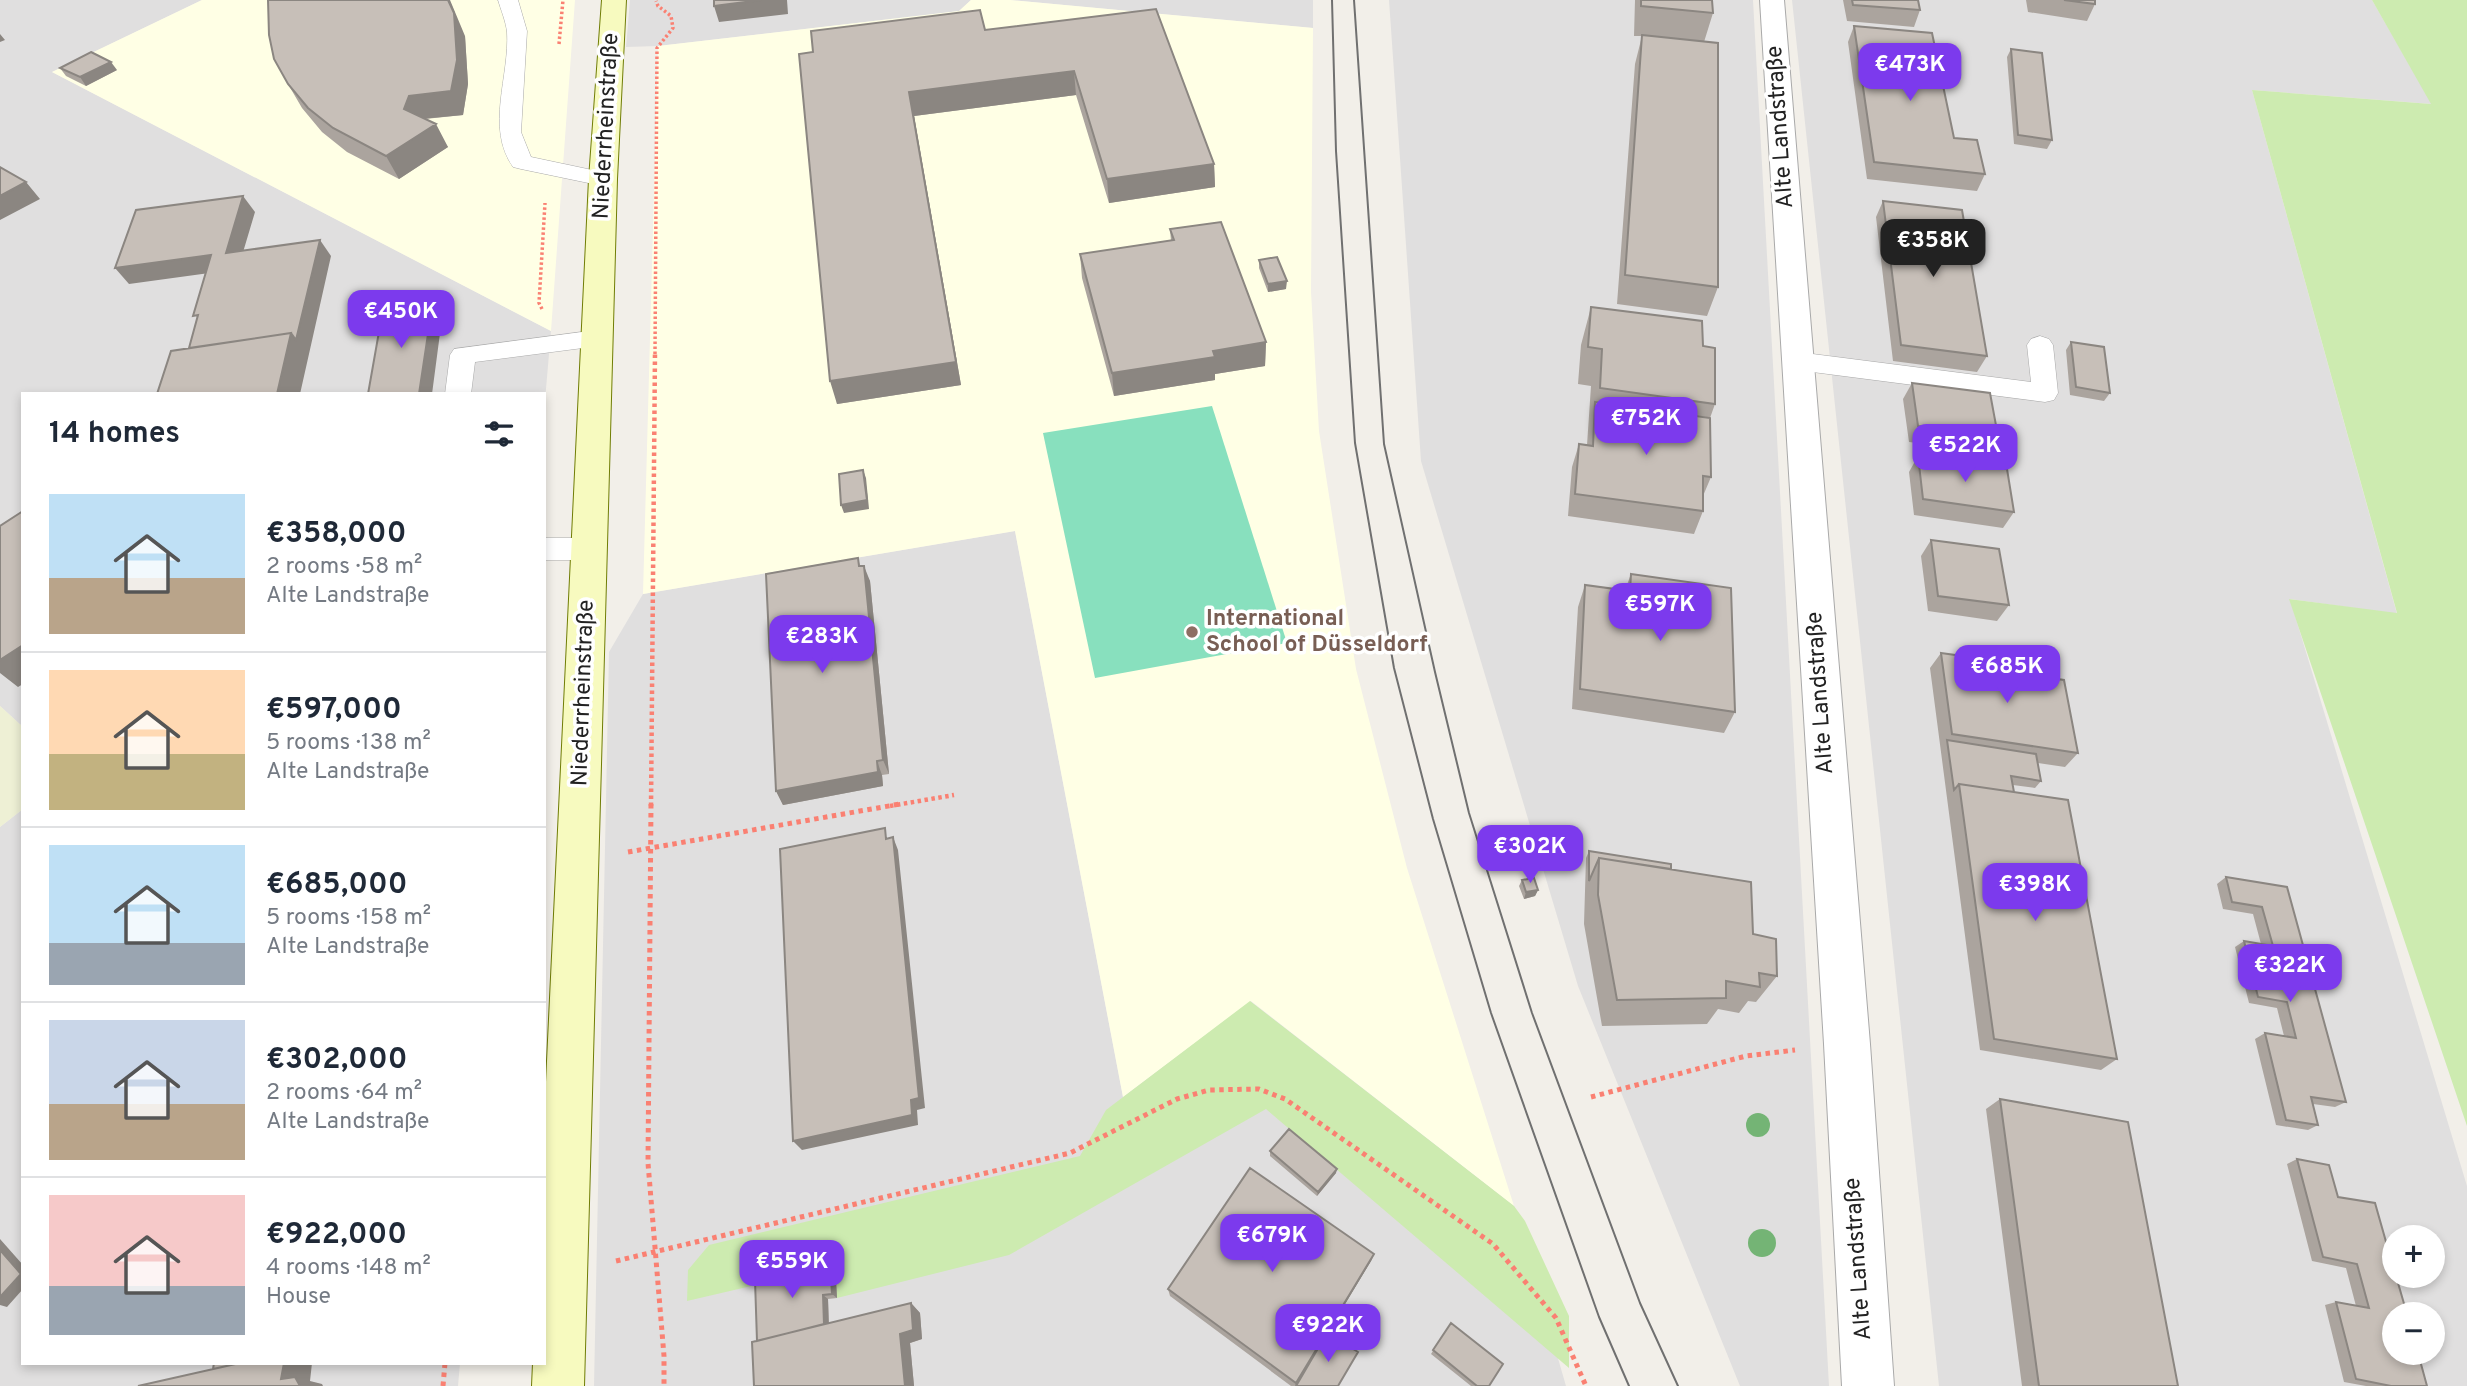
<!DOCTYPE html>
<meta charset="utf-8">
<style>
:root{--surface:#fff;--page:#f2f2f3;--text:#1f2937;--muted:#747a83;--line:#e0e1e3;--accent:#7c3aed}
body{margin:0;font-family:Overpass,sans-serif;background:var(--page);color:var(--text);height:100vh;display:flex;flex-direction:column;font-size:26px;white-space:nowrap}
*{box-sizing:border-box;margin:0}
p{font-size:23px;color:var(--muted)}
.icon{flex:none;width:38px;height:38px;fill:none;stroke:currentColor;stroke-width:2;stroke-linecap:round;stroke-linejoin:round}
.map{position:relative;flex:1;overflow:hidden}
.drawer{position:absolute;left:21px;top:392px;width:525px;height:973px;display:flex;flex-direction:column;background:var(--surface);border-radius:0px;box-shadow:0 4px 10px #0003}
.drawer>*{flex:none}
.controls{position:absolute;left:2382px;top:1225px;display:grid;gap:14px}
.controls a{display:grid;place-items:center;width:63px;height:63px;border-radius:50%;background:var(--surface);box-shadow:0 4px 10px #0003;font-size:35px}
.price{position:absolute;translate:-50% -60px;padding:0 16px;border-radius:14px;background:var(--accent);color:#fff;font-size:23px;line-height:46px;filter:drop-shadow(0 2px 4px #0008)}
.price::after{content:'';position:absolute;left:50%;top:42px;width:21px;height:16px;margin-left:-10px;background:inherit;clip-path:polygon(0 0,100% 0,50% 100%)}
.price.selected{background:#222;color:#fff}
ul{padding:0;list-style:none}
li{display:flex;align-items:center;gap:21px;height:175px;padding:0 28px}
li+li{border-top:2px solid var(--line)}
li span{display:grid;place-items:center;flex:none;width:196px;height:140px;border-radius:0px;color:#555}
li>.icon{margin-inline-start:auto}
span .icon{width:84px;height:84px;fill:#fffc;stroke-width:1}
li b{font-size:30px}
h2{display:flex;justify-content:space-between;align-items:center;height:84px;padding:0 28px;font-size:30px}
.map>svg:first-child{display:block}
.residential{fill:#e0dfdf;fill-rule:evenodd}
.education{fill:#ffffe5}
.farmland{fill:#eef0d5}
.grass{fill:#cdebb0}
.pitch{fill:#88e0be}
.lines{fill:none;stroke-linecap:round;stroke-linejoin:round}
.lane-casing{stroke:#a9a9a9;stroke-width:1}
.street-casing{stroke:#a9a9a9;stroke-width:2}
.secondary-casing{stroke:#707d05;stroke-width:2}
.path-far2{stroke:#fa8072;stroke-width:3.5;stroke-dasharray:2.5 2.5;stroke-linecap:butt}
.path-far1{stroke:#fa8072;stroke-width:4.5;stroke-dasharray:3.5 3.5;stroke-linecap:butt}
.path{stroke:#fa8072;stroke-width:5;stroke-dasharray:4.5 4.5;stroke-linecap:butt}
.lane{fill:#fff;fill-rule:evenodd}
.street{fill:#fff;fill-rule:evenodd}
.secondary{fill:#f7fabf;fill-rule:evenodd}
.tram{stroke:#707070;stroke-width:2}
.tree{fill:#74b475}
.wall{fill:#aba49e}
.shaded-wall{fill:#8b8681}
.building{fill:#c7bfb8;stroke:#8b8681;stroke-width:2}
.education-dot{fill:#8d6e63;stroke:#fff;stroke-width:2.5}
.labels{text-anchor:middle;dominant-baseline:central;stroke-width:7;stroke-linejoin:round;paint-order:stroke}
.street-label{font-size:23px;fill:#222;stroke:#fff}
.education-label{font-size:23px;font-weight:bold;fill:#785e54;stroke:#fff;text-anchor:start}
</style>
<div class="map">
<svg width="2467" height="1386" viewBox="0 0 2467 1386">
<rect width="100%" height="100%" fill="#f2efe9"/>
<path class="residential" d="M0 0H202L52 72 551 331 544 412V394H23V727L0 706Z
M630 0H971L959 11 658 46 626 47Z
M1010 0H1313V28Z
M1389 0H1753L1829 1386H1740L1578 986 1421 461Z
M1792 0H2372L2432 104 2252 90 2397 614 2290 599 2467 1186V1386H1939ZM2394 1237H2432V1276H2394ZM2394 1314H2432V1353H2394Z
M1015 531 1123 1097 1250 1001 1514 1206 1566 1386H594L609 652 643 594Z
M23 809V1363H460L458 1386H0V827Z"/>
<path class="education" d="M202 0H575L551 331 52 72Z
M971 0H1010L1313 28 1311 292 1319 431 1356 669 1407 868 1514 1206 1251 1001 1123 1097 1015 531 643 594 658 46 959 11Z"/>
<path class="farmland" d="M0 706 23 727V809L0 827Z"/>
<path class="grass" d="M2372 0H2467V1126L2289 599 2397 613 2252 90 2431 104Z
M1250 1001 1514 1206 1525 1221 1569 1316V1368L1266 1109 1009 1255 837 1298 760 1284 687 1301 688 1270 709 1245 1080 1156 1106 1110Z"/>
<path class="pitch" d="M1212 406 1287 643 1095 678 1043 433Z"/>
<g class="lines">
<defs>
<path id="lane" d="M498 0H518L527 31 521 132 531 157 611 174 615 179 611 184 603 186 521 169 513 167C485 127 510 76 507 32 506 22 501 10 498 0Z
M597 330 606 333 610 339 606 345 475 362 471 394H445L450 355 454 349Z
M2040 336 2049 339 2053 345 2058 393 2054 400 2045 402 1797 370 1788 367 1784 361 1788 355 1797 352 2031 382 2027 345 2031 339Z
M544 538H590L600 541 605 549 600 557 590 560H544Z"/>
<path id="street" d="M1760 0H1784L1870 1044 1894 1386H1842L1824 1044Z"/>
<path id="secondary" d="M602 0H626L617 179 584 1386H532L533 1363H544V1124L589 179Z"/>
</defs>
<use href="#lane" class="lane-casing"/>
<use href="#street" class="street-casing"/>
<use href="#secondary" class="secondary-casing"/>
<path class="path-far2" d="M559 44 563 0
M542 309 539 303 545 203
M655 354 657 48 673 28 671 16 658 6 656 1"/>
<path class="path-far1" d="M651 806 655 352
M890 806 954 795"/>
<path class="path" d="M651 804 648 1163 664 1356V1386
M628 852 900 804
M1591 1097 1746 1056 1795 1050
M616 1261 1070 1153 1177 1099 1209 1090 1259 1089 1285 1099 1493 1244 1556 1318 1586 1386
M443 1386 445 1363"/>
<use href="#lane" class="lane"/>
<use href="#street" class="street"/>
<use href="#secondary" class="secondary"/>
<path class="tram" d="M1332 0 1336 151 1355 443 1394 668 1433 819 1491 1013 1599 1317 1629 1386
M1354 0 1384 444 1435 672 1469 813 1532 1013 1640 1303 1678 1386"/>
</g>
<g class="tree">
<circle cx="1758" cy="1125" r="12"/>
<circle cx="1762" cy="1243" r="14"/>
</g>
<path class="wall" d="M1635 0H1712L1713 13 1704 42 1718 287 1707 316 1617 304 1635 64 1642 36H1634Z
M1843 0H1918L1920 10 1914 27 1847 21Z
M2026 0H2095V4L2087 21 2028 12Z
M1156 9 1214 164 1215 187 1109 203 1076 95 914 116 961 385 837 404 799 54Z
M1854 26 1985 174 1977 191 1867 179 1848 42Z
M465 36 468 84 463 115 425 119 448 147 399 179 347 152 322 132 302 108 288 84Z
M2011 49 2052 140 2047 149 2014 144 2007 57Z
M60 68 117 70 86 86 66 76Z
M1883 201 1987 356 1977 372 1893 361 1876 217Z
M1170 229 1266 342 1265 366 1215 374V380L1114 396 1082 278 1080 254 1171 241Z
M1259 260 1286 289 1268 292 1259 268Z
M1591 307 1703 346 1715 404 1710 418 1711 477 1703 496V511L1694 534 1568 516 1572 467 1579 444 1587 445 1591 386 1578 384 1581 345Z
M2071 342 2110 393 2104 401 2070 395 2066 350Z
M1912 383 1998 436 1988 452 1909 442 1903 399Z
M1918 456 2014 512 2003 528 1914 515 1909 472Z
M1931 540 2009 605 1997 621 1928 611 1921 556Z
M858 558 860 566 870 581 889 774 882 775 883 786 783 805 776 791Z
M1631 574 1735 712 1724 733 1572 709 1578 607 1585 585 1625 590Z
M1941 653 2007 672 2078 753 2065 767 2038 763 2041 781 2035 788 2013 785 2014 792 2117 1059 2101 1070 1980 1050 1930 668Z
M1589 851 1671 869 1753 934 1777 976 1756 1002 1748 1001 1739 1013 1718 1009 1707 1024 1602 1026 1584 924 1586 858Z
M2226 877 2287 887 2346 1102 2335 1107 2313 1104 2318 1125 2308 1130 2276 1125 2255 1039 2265 1033 2284 1036 2277 1008 2249 1003 2235 947 2244 941 2261 944 2253 914 2223 909 2217 884Z
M1522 880 1538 890 1535 896 1524 899 1519 886Z
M2000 1099 2178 1386H2022L1986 1109Z
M1270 1151 1336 1173 1317 1196 1270 1156Z
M2297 1159 2338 1197 2427 1386H2366L2344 1382 2325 1305 2336 1302 2356 1306 2346 1268 2312 1261 2287 1164Z
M1374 1254 1371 1261 1296 1386H1291L1170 1296 1168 1289Z
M830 1260 835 1264 837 1298 828 1299 829 1323 911 1303 920 1313 922 1339 910 1343 914 1386H754L757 1341Z
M1451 1323 1489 1386H1471L1431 1354Z"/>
<path class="shaded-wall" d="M448 0H450L465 36 468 84 463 115 421 119 404 109Z
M761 0H787L788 14 719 22 714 6Z
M0 34 5 40 0 42Z
M111 62 117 70 86 86 80 77Z
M1074 71 1076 95 914 116 961 385 837 404 830 381 909 92Z
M436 124 448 147 399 179 386 156Z
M1214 164 1215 187 1109 203 1107 179Z
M26 182 40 199 0 220V196Z
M243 196 255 212 238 269 226 253Z
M320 240 331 256 300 394H277L200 372Z
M211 255 224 271 129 284 115 268Z
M1287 281 1286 289 1268 292V284Z
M433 301 442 318 432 394H419Z
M1266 342 1265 366 1215 374V380L1114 396 1112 373 1213 351Z
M863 470 866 478 869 509 844 513 841 505Z
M864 566 870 581 889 774 883 760Z
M23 645V684L18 687 0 673V660Z
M877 761 882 775 883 786 783 805 776 791Z
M893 837 898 850 925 1108 917 1110 918 1125 802 1150 793 1141Z
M1538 890 1535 896 1524 899 1526 892Z
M1337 1169 1336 1173 1317 1196 1318 1192Z
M0 1239 23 1265V1289L7 1307 0 1305Z
M1374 1254 1371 1261 1295 1386 1296 1383Z
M830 1260 835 1264 837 1298 832 1294Z
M823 1295 828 1299 829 1336 762 1352Z
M911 1303 920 1313 922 1339 910 1343 914 1386H905L900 1334Z
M282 1363H312L310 1381 322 1384 323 1386H300L281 1379Z"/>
<path class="building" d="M268 0H448L454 13 457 60 451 91 409 96 404 109 436 124 386 156 333 128 308 108 288 84 274 59 269 35Z
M714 0H761L714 6Z
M1641 0H1712L1713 13 1641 6Z
M1852 0H1918L1920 10 1853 5Z
M2064 0H2095V4Z
M1156 9 1214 164 1107 179 1074 71 909 92 956 362 830 381 799 54 813 52 811 31 980 10 985 30Z
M1854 26 1932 33 1954 138 1977 140 1985 174 1874 162Z
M1642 35 1718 43V287L1625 275Z
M2011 49 2042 53 2052 140 2018 135Z
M91 52 111 62 80 77 60 68Z
M0 167 26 182 0 196Z
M243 196 226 253 320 240 296 340 291 333 189 348 198 315 193 316 211 255 115 268 136 210Z
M1883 201 1962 210 1987 356 1901 345Z
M1221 222 1266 342 1213 351 1215 357 1112 373 1080 254 1174 240 1170 229Z
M1277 257 1287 281 1268 284 1259 260Z
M433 301 419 394H368L383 309Z
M1591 307 1702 321 1703 346 1715 348V404L1600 388 1602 349 1588 347Z
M291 333 277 394H157L171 351Z
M2071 342 2104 347 2110 393 2076 387Z
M1912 383 1990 393 1998 436 1918 426Z
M1595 402 1710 418 1711 477 1703 476V511L1575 494 1579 444 1593 446Z
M1918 456 2007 469 2014 512 1923 499Z
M863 470 867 500 841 505 839 474Z
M23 511V645L0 660V526Z
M1931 540 1999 549 2009 605 1938 596Z
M858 558 859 566H864L883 760 877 761 878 772 776 791 766 574Z
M1631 574 1731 588 1735 712 1580 689 1585 585 1630 591Z
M1941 653 2005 662 2007 672 2064 680 2078 753 1952 734Z
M1947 740 2036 754 2041 781 2011 776 2014 792 1959 784 1954 790Z
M1959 784 2068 800 2117 1059 1994 1039Z
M885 828 886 839 893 837 919 1098 911 1100 912 1115 793 1141 780 849Z
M1589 851 1671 864V869L1599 858 1589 881Z
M1599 858 1751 882 1753 934 1776 939 1777 976 1759 973 1760 987 1726 981V998L1617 1000 1598 895Z
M2226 877 2287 887 2346 1102 2311 1097 2318 1125 2286 1120 2265 1033 2296 1038 2287 1002 2258 997 2244 941 2273 946 2262 907 2232 902Z
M1534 878 1538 890 1526 892 1522 880Z
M2000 1099 2128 1122 2178 1386H2039Z
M1289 1129 1337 1169 1318 1192 1270 1151Z
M2297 1159 2329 1165 2338 1197 2375 1203 2394 1270V1276H2396L2407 1314H2394V1353H2418L2427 1386H2391L2356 1379 2336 1302 2369 1308 2357 1264 2323 1257Z
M1250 1168 1374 1254 1296 1383 1168 1289Z
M0 1250 21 1274 0 1297Z
M830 1260 832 1294 823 1295 824 1324 757 1341 755 1280Z
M911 1303 913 1330 900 1334 905 1386H754L752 1342Z
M1451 1323 1503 1364 1489 1386H1477L1433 1350Z
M1327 1333 1358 1352 1338 1386H1296Z
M214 1363H240L213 1369Z
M240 1363H284L281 1379 295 1377 300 1386H138Z"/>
<circle class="education-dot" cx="1192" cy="632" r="7"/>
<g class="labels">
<g class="street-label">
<text transform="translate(607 126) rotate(-87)">Niederrheinstraße</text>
<text transform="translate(1781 127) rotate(-94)">Alte Landstraße</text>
<text transform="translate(584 693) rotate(-88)">Niederrheinstraße</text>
<text transform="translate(1821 693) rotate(-94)">Alte Landstraße</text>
<text transform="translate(1859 1259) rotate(-94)">Alte Landstraße</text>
</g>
<g class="education-label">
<text x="1206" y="619">International<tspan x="1206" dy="26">School of Düsseldorf</tspan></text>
</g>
</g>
</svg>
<div class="controls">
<a>+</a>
<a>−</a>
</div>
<b class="price" style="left:1910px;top:103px">€473K</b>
<b class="price selected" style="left:1933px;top:279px">€358K</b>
<b class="price" style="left:401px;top:350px">€450K</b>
<b class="price" style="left:1646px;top:457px">€752K</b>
<b class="price" style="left:1965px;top:484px">€522K</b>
<b class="price" style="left:1660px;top:643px">€597K</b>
<b class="price" style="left:822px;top:675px">€283K</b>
<b class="price" style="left:2007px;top:705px">€685K</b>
<b class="price" style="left:1530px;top:885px">€302K</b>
<b class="price" style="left:2035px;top:923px">€398K</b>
<b class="price" style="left:2290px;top:1004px">€322K</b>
<b class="price" style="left:1272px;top:1274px">€679K</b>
<b class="price" style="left:792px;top:1300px">€559K</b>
<b class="price" style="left:1328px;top:1364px">€922K</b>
<section class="drawer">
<h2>14 homes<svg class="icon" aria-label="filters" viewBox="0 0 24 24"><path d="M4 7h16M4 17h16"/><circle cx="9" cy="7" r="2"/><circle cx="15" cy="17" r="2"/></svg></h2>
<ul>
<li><span style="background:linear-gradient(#bfe0f5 60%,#b9a48a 0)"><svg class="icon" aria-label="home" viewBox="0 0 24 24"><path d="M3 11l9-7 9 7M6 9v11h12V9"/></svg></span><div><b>€358,000</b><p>2 rooms · 58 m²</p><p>Alte Landstraße</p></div></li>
<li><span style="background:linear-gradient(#ffd9b3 60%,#c2b280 0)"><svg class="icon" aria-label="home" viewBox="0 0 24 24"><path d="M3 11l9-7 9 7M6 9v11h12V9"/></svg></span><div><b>€597,000</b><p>5 rooms · 138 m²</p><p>Alte Landstraße</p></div></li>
<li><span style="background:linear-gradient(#bfe0f5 70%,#9aa5b1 0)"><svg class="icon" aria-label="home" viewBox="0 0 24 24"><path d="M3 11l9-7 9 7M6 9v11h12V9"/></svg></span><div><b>€685,000</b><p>5 rooms · 158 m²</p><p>Alte Landstraße</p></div></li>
<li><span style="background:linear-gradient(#c9d6e8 60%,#b9a48a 0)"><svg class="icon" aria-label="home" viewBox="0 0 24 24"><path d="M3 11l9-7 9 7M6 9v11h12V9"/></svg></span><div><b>€302,000</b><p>2 rooms · 64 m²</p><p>Alte Landstraße</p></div></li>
<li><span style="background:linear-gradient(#f6c9c9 65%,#9aa5b1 0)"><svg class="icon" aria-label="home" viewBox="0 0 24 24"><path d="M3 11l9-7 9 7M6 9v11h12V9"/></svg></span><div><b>€922,000</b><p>4 rooms · 148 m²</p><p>House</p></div></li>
</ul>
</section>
</div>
